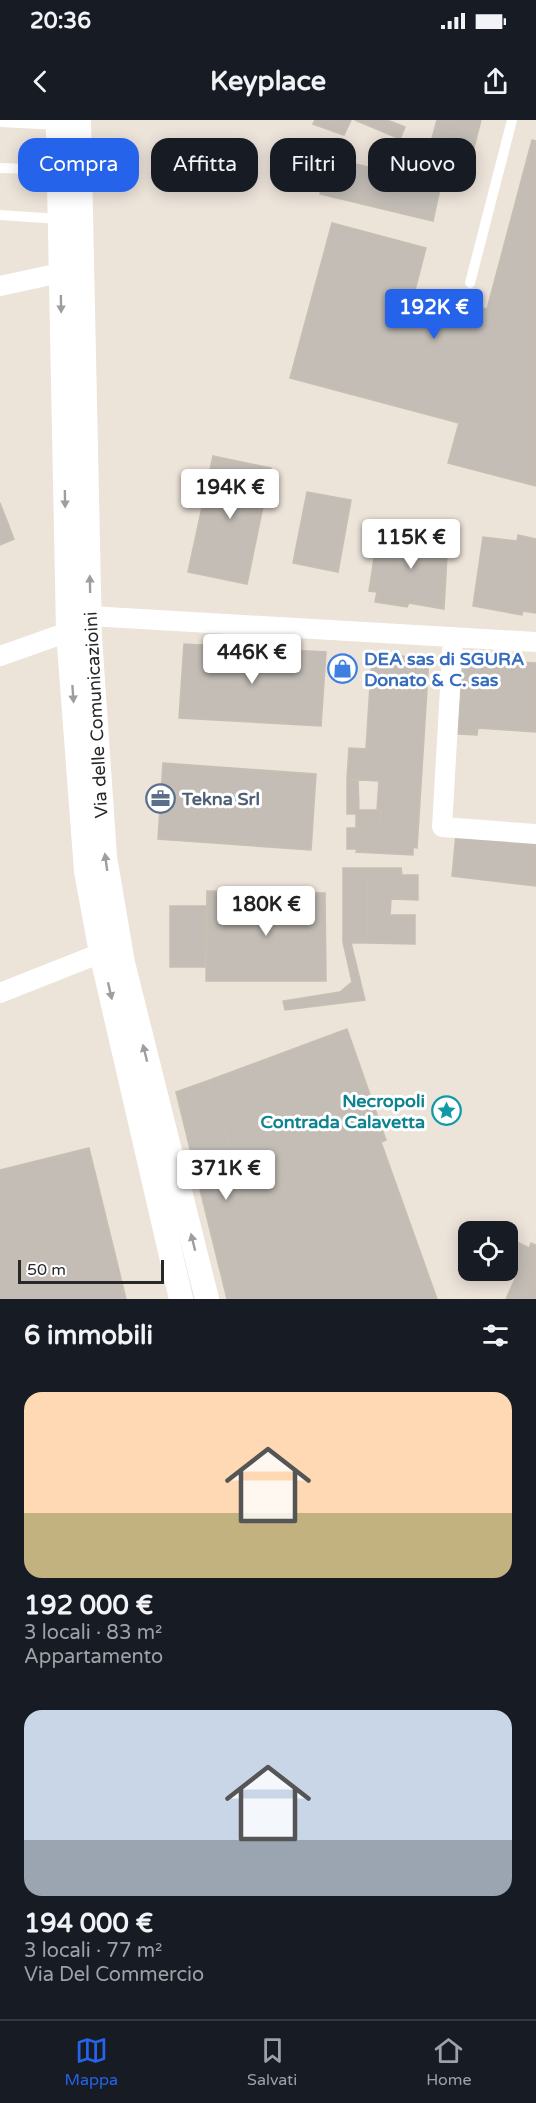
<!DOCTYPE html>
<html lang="it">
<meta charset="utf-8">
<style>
:root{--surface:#171b24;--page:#242831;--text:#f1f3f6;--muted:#9ea1a6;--line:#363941;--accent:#2563eb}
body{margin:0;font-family:"Varela Round",sans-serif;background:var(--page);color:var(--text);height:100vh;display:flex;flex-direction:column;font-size:22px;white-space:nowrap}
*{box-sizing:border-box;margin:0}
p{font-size:20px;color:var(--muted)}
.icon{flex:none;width:33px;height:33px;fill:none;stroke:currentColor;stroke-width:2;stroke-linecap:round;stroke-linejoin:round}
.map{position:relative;height:1179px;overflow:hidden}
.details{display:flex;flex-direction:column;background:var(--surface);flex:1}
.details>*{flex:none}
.top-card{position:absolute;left:18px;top:18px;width:501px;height:54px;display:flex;gap:12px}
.fabs{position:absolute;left:458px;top:1101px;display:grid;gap:12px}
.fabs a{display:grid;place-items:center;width:60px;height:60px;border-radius:12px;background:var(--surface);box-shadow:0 3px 15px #0003;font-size:30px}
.scale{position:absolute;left:18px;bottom:15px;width:146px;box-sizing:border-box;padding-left:6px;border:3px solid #282828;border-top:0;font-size:16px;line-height:21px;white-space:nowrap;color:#282828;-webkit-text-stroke:4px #fff;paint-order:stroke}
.price{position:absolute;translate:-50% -51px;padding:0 14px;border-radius:6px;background:#fff;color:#222;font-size:20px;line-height:39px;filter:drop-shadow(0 2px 3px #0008)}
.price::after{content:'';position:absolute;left:50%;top:36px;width:18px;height:14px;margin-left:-9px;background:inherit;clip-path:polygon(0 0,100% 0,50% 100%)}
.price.selected{background:var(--accent);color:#fff}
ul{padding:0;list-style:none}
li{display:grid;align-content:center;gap:12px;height:318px;padding:0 24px}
li span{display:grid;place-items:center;height:186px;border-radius:18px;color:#555}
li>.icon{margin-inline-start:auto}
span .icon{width:108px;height:108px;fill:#fffc;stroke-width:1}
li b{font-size:26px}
h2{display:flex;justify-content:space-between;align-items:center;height:72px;padding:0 24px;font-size:26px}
.tag{padding:0 21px;border-radius:18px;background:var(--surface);box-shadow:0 3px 15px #0003;font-size:21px;line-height:54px}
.tag.selected{background:var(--accent);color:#fff}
.status{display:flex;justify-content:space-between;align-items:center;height:42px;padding:0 30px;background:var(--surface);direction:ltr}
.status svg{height:16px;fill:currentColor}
header{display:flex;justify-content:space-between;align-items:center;height:78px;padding:0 24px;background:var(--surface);font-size:27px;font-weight:700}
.tab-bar{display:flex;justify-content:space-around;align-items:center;height:84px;border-top:2px solid var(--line);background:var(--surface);font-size:16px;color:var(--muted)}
.tab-bar a{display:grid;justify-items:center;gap:3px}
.tab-bar .selected{color:var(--accent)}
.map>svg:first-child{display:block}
.building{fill:#c3bdb6;stroke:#c7bfb2;stroke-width:1.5}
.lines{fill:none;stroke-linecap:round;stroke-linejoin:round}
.service{stroke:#fff;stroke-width:10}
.minor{stroke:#fff;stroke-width:20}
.tertiary{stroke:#fff;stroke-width:24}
.oneway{fill:#9e9e9e}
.labels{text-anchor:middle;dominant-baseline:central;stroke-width:6;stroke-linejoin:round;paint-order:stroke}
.shop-label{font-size:18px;font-weight:bold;fill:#366cbe;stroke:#fff;text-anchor:start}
.street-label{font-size:18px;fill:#282828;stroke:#fff}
.service-label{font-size:18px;font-weight:bold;fill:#4e5e75;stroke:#fff;text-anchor:start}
.culture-label{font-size:18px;font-weight:bold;fill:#0d838f;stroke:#fff;text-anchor:end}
</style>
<div class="status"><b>20:36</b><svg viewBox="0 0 49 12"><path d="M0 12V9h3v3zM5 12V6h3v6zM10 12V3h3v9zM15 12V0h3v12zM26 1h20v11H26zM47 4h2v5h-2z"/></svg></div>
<header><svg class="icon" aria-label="back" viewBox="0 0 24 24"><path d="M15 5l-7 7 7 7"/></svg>Keyplace<svg class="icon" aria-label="share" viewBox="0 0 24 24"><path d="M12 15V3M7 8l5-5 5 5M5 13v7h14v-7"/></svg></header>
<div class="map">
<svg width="536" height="1179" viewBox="0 0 536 1179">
<rect width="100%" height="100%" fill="#ece3d9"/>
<path class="building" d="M315 0H351L344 15 313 4Z
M355 0H387L405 7 400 19Z
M437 0H481L464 68 441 64 433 101 320 74 329 38 421 59Z
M532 20 536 21V366L448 343 459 303 290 258 332 103 426 128 415 170 487 189Z
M213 336 271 348 247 464 188 452Z
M307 372 351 380 338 452 293 443Z
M0 383 14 419 0 425Z
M390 408 448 418 444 489 409 483 407 487 375 482 377 472 369 471 376 426 387 428Z
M518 415 536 419V493L523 491 522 495 473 486 483 417 517 421Z
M184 524 326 532 321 606 179 598Z
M372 534 429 538 417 728 413 727V735L356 732 357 729H347V708H380L381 690H377L379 661 347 659 349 628 366 629Z
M463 539 536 543V612L478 608 477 615 458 614Z
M163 643 316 654 311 730 158 719Z
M347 659H358L359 690H381L380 708H356V694H347Z
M456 714 536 723V766L452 756Z
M343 748H368L367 823H351L365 880 285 890 283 881 340 872 352 862 343 822Z
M368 748H401L402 755H418V780L391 779 390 795H415V824L367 823Z
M207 771 325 773 326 861H206Z
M170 786H206L205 847H170Z
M347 909 386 1020 381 1022 437 1179H283L207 961Z
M207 961 283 1179H227L176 972Z
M89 1028 126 1179H0V1050Z
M515 1121 529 1128 531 1123 536 1125V1179H506L519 1150 507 1144V1138Z"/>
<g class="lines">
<path class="service" d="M0 2 59 5
M0 48 58 50
M0 95 59 99
M470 163 512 0"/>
<path class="minor" d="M0 166 74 150
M90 496 536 522
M453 517 442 707 536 714
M0 536 68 512
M0 873 101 833"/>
<path class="tertiary" d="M60 0 58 12 68 512 86 751 101 833 181 1179
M79 0 90 517 105 737 123 843 207 1179"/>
</g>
<defs><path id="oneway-solid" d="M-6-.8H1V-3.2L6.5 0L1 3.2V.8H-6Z" transform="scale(1.5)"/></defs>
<g class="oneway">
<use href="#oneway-solid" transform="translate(61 184) rotate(89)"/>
<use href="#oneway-solid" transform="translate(65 379) rotate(89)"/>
<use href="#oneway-solid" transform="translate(90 464) rotate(-91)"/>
<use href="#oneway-solid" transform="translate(73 574) rotate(86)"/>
<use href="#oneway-solid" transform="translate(106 742) rotate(-98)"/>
<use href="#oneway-solid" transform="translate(110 871) rotate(77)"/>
<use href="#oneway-solid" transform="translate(145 933) rotate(-104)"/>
<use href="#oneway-solid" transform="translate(193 1122) rotate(-104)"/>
</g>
<defs>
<symbol id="shop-ring" viewBox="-11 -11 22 22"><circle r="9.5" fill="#fff" stroke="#3f7fe0" stroke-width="1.5"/><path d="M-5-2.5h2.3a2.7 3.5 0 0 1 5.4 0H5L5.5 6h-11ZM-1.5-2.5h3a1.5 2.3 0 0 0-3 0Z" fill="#3f7fe0"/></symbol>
<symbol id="office-ring" viewBox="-11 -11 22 22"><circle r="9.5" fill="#fff" stroke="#5c6f8a" stroke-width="1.5"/><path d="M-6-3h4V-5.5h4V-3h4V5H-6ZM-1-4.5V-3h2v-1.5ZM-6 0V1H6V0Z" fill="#5c6f8a"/></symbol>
<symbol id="sight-ring" viewBox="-11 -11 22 22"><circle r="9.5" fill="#fff" stroke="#0f9aa8" stroke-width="1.5"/><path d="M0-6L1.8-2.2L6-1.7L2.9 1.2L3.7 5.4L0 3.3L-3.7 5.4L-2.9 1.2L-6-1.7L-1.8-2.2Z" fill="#0f9aa8"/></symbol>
</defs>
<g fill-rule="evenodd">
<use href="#shop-ring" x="326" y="532" width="33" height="33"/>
<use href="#office-ring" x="144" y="662" width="33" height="33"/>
<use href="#sight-ring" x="430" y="974" width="33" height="33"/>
</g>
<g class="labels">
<g class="shop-label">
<text x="364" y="539">DEA sas di SGURA<tspan x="364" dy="21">Donato &amp; C. sas</tspan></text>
</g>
<g class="street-label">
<text transform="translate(96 595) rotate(-93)">Via delle Comunicazioini</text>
</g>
<g class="service-label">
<text x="182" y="679">Tekna Srl</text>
</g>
<g class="culture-label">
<text x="425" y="981">Necropoli<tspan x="425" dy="21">Contrada Calavetta</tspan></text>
</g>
</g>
</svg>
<div class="fabs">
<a><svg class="icon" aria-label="locate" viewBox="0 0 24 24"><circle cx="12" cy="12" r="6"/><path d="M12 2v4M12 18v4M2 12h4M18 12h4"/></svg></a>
</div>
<div class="scale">50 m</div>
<b class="price selected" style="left:434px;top:220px">192K €</b>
<b class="price" style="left:230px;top:400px">194K €</b>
<b class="price" style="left:411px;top:450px">115K €</b>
<b class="price" style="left:252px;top:565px">446K €</b>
<b class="price" style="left:266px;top:817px">180K €</b>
<b class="price" style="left:226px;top:1081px">371K €</b>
<div class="top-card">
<a class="tag selected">Compra</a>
<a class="tag">Affitta</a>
<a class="tag">Filtri</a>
<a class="tag">Nuovo</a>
</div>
</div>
<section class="details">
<h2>6 immobili<svg class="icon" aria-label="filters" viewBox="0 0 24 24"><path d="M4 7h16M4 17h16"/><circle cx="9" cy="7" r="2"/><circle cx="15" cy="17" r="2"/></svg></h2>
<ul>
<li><span style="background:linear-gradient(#ffd9b3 65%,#c2b280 0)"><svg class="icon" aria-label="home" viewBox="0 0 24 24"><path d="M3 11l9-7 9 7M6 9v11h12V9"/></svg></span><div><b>192 000 €</b><p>3 locali · 83 m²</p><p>Appartamento</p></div></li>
<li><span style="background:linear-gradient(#c9d6e8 70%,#9aa5b1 0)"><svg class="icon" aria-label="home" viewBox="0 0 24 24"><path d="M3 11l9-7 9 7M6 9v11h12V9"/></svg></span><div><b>194 000 €</b><p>3 locali · 77 m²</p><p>Via Del Commercio</p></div></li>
</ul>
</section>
<nav class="tab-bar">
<a class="selected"><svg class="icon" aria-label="map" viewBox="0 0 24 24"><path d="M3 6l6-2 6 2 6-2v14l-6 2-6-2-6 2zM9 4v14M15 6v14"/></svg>Mappa</a>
<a><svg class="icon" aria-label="saved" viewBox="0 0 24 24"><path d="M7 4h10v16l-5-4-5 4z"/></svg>Salvati</a>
<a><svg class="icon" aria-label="home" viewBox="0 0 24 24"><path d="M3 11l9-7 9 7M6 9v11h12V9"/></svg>Home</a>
</nav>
